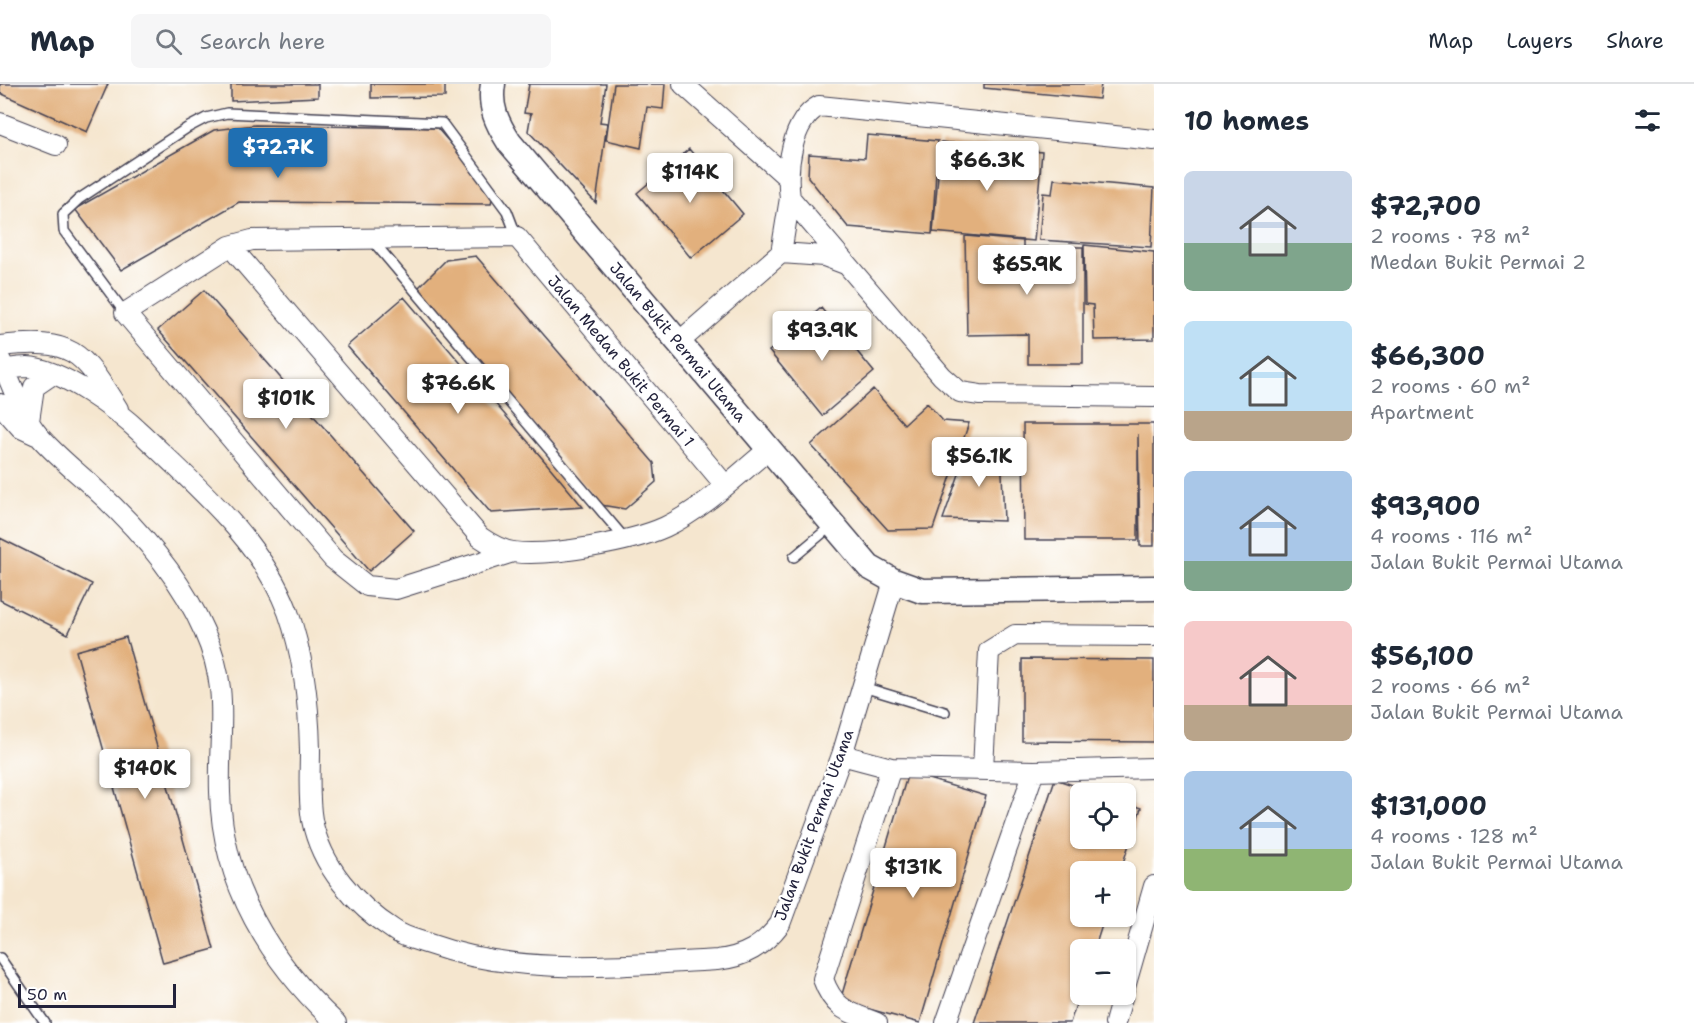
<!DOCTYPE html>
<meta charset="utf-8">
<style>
:root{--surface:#fff;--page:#f6f6f7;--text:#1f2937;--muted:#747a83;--line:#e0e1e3;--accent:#1f6fb2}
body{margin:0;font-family:"Shantell Sans",sans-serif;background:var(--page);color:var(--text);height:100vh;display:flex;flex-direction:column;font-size:22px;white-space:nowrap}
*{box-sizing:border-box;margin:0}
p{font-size:20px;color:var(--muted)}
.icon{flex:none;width:33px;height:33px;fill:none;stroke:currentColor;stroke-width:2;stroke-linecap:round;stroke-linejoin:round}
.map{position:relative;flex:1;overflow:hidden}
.drawer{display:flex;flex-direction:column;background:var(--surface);width:540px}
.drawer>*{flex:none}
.fabs{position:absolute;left:1070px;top:699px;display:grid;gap:12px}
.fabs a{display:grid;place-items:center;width:66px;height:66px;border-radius:9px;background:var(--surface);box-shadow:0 2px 4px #0004;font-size:30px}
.scale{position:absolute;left:18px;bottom:15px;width:158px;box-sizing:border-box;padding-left:6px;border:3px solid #22223b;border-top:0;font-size:16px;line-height:21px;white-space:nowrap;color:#22223b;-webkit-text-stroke:4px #fff;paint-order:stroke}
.price{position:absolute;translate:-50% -51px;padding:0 14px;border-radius:6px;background:#fff;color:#222;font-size:20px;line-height:39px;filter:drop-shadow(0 2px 3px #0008)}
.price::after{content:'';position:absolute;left:50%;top:36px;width:18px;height:14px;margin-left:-9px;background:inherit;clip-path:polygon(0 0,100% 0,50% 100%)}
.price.selected{background:var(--accent);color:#fff}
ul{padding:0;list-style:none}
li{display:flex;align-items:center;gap:18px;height:150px;padding:0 30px}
li span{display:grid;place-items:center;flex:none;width:168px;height:120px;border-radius:9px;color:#555}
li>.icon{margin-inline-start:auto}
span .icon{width:72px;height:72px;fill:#fffc;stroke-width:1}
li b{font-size:26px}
h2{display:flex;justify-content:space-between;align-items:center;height:72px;padding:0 30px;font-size:26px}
header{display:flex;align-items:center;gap:36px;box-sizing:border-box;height:84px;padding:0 30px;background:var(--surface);border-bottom:2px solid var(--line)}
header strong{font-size:28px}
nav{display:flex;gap:33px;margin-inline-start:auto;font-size:21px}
.search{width:420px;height:54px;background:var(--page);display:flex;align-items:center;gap:15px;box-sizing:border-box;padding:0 21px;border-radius:9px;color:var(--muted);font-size:22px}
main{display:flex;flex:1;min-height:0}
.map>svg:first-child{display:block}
.building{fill:#e2b07d}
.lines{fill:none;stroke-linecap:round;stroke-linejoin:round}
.service-casing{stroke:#423f51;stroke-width:12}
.minor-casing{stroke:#423f51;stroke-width:22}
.tertiary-casing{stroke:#423f51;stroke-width:27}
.service{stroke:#fff;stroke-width:9}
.minor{stroke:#fff;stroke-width:20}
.tertiary{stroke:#fff;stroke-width:24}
.labels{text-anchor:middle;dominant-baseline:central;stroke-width:4.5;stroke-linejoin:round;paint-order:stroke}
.street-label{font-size:16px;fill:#22223b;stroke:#fff}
</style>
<header>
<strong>Map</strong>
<div class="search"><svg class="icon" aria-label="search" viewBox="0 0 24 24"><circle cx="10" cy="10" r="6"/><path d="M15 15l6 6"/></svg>Search here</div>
<nav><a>Map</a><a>Layers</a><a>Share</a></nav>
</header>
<main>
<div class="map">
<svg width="1154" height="939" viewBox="0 0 1154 939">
<rect width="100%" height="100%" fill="#fff"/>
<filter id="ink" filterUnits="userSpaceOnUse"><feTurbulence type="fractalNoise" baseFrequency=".0167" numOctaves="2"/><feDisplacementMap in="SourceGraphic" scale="12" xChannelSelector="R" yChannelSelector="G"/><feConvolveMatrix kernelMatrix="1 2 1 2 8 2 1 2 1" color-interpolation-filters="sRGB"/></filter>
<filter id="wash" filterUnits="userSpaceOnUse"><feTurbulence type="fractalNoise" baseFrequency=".008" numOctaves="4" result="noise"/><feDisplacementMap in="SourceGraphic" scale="24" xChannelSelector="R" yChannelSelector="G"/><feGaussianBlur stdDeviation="1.35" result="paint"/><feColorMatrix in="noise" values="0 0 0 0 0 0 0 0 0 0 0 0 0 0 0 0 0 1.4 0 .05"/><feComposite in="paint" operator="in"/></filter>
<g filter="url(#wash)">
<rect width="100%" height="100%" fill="#f5e6cf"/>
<g id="blocks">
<path class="building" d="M0 0H108L87 48 0 9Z
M231 0H318V13L231 17Z
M371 0H445V13L371 14Z
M529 0H606L600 38 607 39 596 119 528 47 531 30 524 29Z
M614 0H665L663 25 647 23 641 64 606 56Z
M984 0H1101L1099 15 984 4Z
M255 41 437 44 493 108 491 120 239 118 121 186 75 125 214 46Z
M867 51 938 57 932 150 848 143 808 93 809 70 865 74Z
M941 58 1042 68 1034 157 933 148Z
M689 65 743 130 691 174 637 109Z
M1054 95 1154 104 1151 163 1039 156 1043 109 1052 110Z
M965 152 1023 157V163H1083V280H1028V250L967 251Z
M1084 161 1154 168V255L1094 256 1093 221 1085 220Z
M476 172 654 379 656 398 625 425 601 421 417 205 446 176Z
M204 206 414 447 369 487 158 246Z
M404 213 548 381 583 423 491 429 347 262Z
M821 224 874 288 822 332 769 267Z
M873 305 904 340 927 319 943 337 969 339 933 445 888 446 811 361Z
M1023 340H1154V462H1140L1138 350V456H1024Z
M968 365H1001L1004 437 943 435Z
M0 454 92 500 68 550 0 516Z
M126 553 214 865 163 879 76 567Z
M1022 575 1154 576V658L1022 657Z
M908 689 986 712 920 939 840 917Z
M1055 695 1096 709 1080 710V754H1125V719L1141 724 1120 788H1080V832H1105L1094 866H1080V908L1070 939H974Z"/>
</g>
</g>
<g filter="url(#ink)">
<use href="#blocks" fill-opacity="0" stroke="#423f51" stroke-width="1.5"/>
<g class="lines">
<defs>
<path id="service" d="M372 156 625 455
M125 229 64 147 63 130 79 115 187 44 206 34 227 29 442 39 507 127 517 153
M794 473 831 442
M863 603 945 628
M0 874 45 939"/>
<path id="minor" d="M683 0 787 93
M0 39 56 61
M1154 56 819 22C791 37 786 85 790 114L942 292 960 308 980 311 1154 313
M230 162 480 453C490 460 500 466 513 468 549 473 632 458 665 443 703 425 735 393 768 366
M781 169 824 172 845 180
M781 169 790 114
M679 258 781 169
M0 262C73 254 81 266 118 325
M0 275C12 300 21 331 39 352 55 371 77 388 95 405 140 446 180 492 204 547 231 607 218 646 220 708 222 800 270 878 336 939
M0 286C8 285 18 283 27 283 61 284 118 327 142 350 196 402 261 456 288 528 304 573 309 619 310 666 310 688 308 714 312 736 321 782 355 821 394 846 403 853 417 856 429 860 522 893 621 881 717 876 745 873 763 862 780 840L842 671 894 497
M0 320 21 344 36 351
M29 337 34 303 53 290
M513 468 396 505 367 502 333 475 125 229 230 162 252 156 517 153 725 401
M842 671 891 684 1034 687 1154 684
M983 685 989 567 1015 551 1154 552
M1125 903 1154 802
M877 939C849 928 834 926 823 895L891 684
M946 939 1034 687
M1115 939 1123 910"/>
<path id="tertiary" d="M493 0C489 23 497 39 509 58L869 483 894 497 922 507 1154 504"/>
</defs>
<use href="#service" class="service-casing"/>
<use href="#minor" class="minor-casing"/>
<use href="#tertiary" class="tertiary-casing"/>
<use href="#service" class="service"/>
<use href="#minor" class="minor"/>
<use href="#tertiary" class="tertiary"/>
</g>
</g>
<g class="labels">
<g class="street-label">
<text transform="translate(678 258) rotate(50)">Jalan Bukit Permai Utama</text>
<text transform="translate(621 277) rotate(50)">Jalan Medan Bukit Permai 1</text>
<text transform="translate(814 741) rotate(-70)">Jalan Bukit Permai Utama</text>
</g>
</g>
</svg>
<div class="fabs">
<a><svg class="icon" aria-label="locate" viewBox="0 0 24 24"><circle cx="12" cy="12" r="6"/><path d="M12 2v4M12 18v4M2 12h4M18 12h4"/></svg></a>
<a>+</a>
<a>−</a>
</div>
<div class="scale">50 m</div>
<b class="price selected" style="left:278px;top:95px">$72.7K</b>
<b class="price" style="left:987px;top:108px">$66.3K</b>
<b class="price" style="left:690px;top:120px">$114K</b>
<b class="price" style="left:1027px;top:212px">$65.9K</b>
<b class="price" style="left:822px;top:278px">$93.9K</b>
<b class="price" style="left:458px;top:331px">$76.6K</b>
<b class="price" style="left:286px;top:346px">$101K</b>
<b class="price" style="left:979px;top:404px">$56.1K</b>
<b class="price" style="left:145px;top:716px">$140K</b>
<b class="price" style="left:913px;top:815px">$131K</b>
</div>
<section class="drawer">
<h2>10 homes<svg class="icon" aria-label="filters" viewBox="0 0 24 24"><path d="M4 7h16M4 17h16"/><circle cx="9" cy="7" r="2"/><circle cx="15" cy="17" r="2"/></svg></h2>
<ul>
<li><span style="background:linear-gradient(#c9d6e8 60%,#7fa58c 0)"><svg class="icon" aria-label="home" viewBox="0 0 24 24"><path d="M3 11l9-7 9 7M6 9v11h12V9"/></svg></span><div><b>$72,700</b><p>2 rooms · 78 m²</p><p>Medan Bukit Permai 2</p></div></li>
<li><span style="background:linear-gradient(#bfe0f5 75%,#b9a48a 0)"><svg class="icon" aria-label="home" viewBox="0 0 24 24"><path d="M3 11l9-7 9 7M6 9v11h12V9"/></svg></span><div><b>$66,300</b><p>2 rooms · 60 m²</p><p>Apartment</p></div></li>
<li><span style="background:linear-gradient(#a9c7e8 75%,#7fa58c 0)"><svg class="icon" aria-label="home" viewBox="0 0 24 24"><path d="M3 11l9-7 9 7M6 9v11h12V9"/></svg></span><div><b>$93,900</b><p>4 rooms · 116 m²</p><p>Jalan Bukit Permai Utama</p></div></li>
<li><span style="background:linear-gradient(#f6c9c9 70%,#b9a48a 0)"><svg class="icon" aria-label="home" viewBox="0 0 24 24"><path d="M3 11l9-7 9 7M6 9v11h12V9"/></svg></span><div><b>$56,100</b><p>2 rooms · 66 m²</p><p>Jalan Bukit Permai Utama</p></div></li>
<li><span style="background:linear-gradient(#a9c7e8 65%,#8fb573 0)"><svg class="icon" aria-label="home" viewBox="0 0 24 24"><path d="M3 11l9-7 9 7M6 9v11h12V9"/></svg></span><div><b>$131,000</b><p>4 rooms · 128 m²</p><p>Jalan Bukit Permai Utama</p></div></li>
</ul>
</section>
</main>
